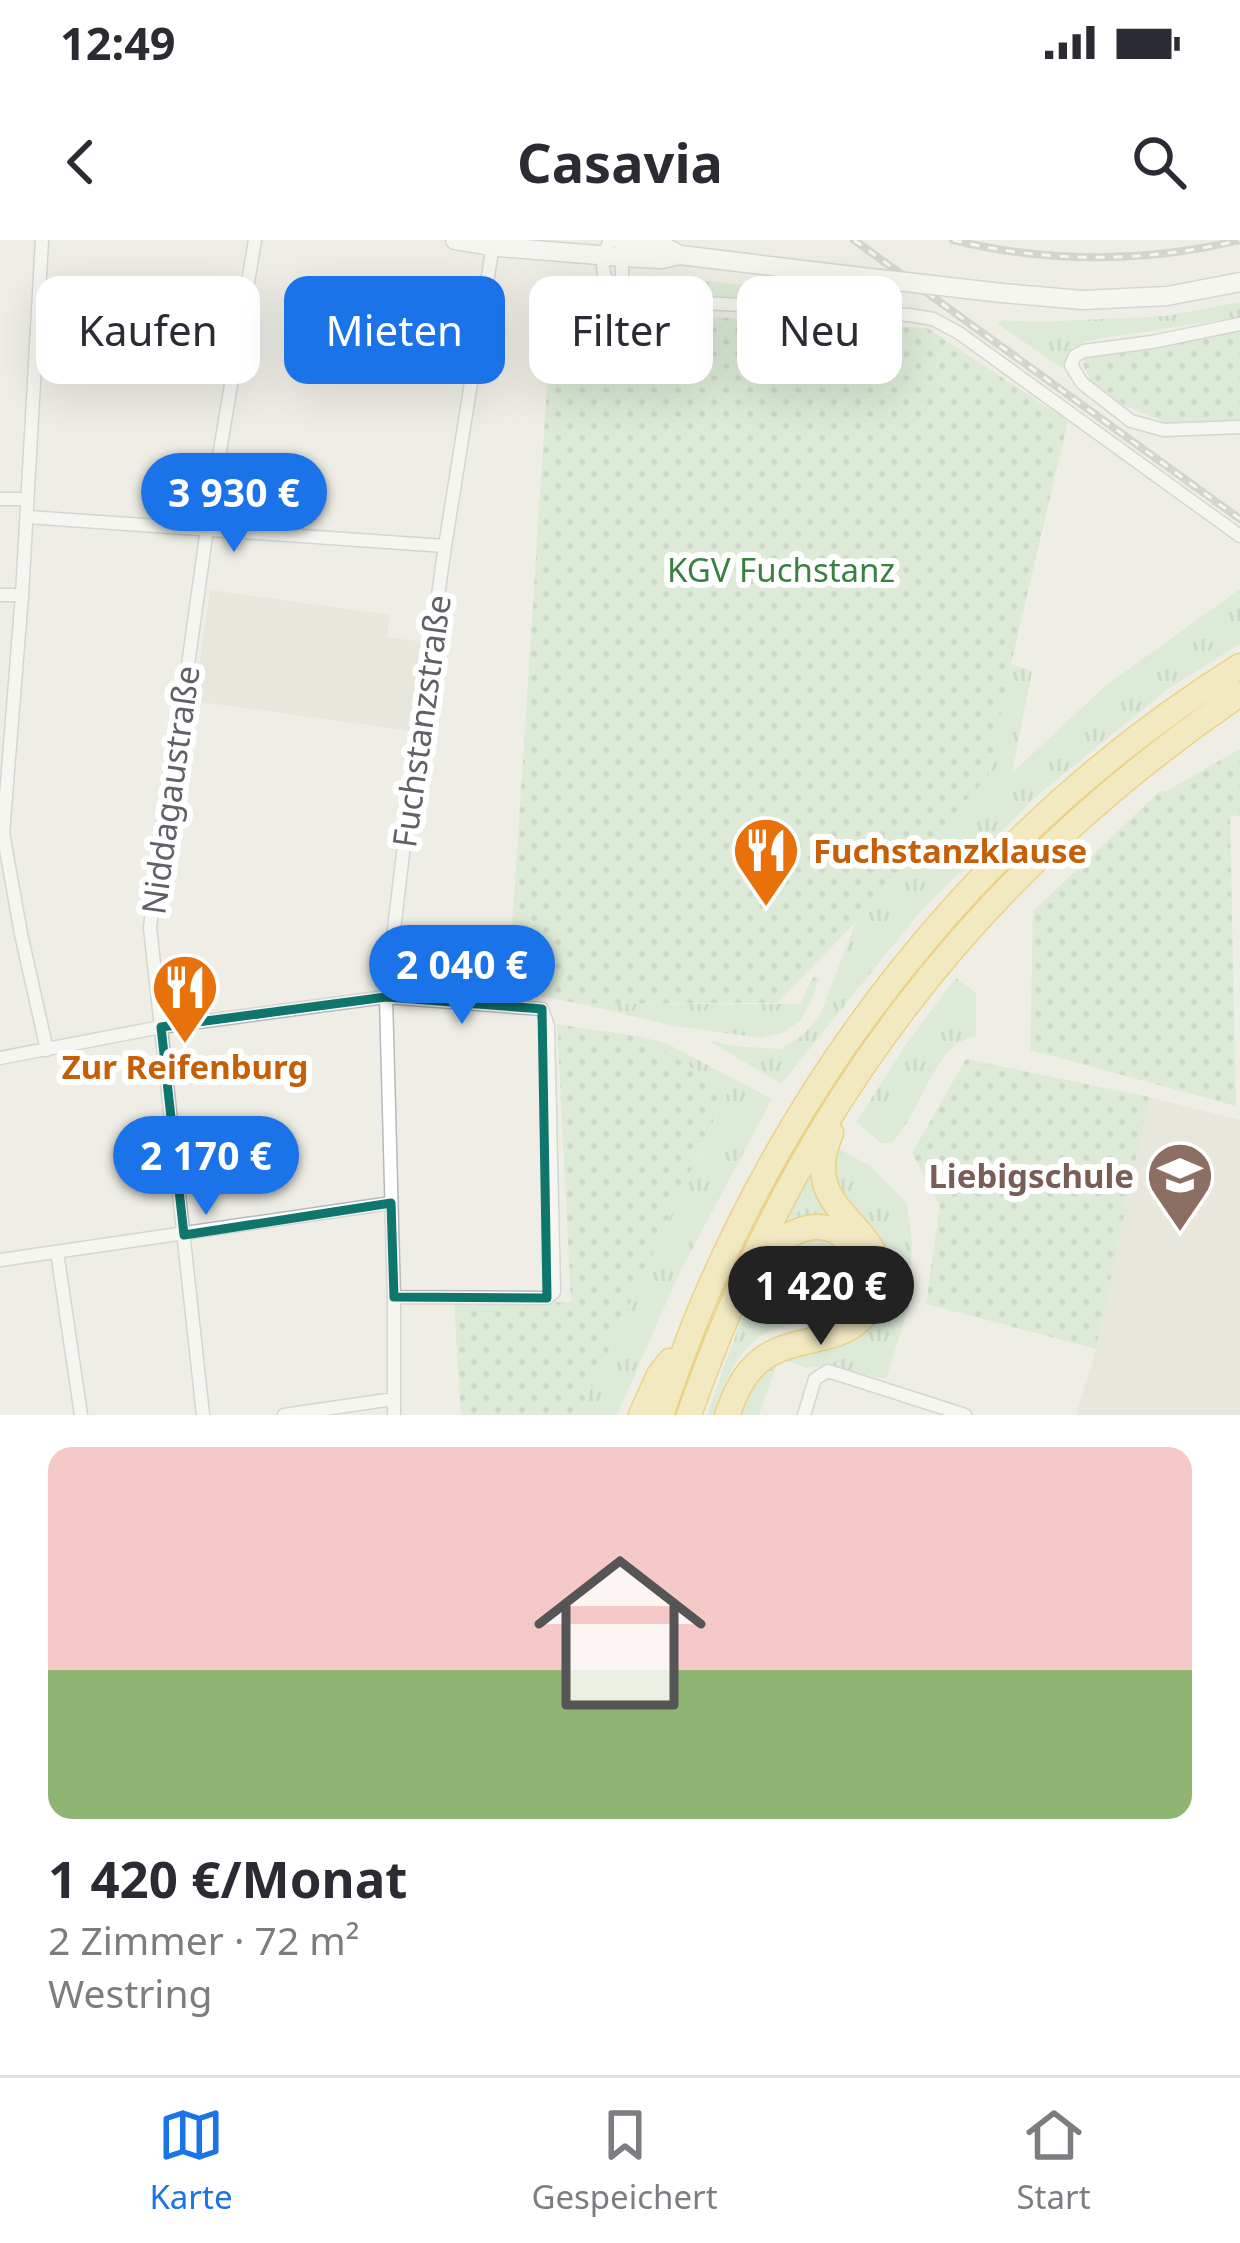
<!DOCTYPE html>
<html lang="de">
<meta charset="utf-8">
<style>
:root{--surface:#fff;--page:#f7f7f7;--text:#2b2b33;--muted:#7c7c81;--line:#e1e1e2;--accent:#1a73e8}
body{margin:0;font-family:"Noto Sans",sans-serif;background:var(--page);color:var(--text);height:100vh;display:flex;flex-direction:column;font-size:45px;white-space:nowrap}
*{box-sizing:border-box;margin:0}
p{font-size:39px;color:var(--muted)}
.icon{flex:none;width:66px;height:66px;fill:none;stroke:currentColor;stroke-width:2;stroke-linecap:round;stroke-linejoin:round}
.map{position:relative;height:1175px;overflow:hidden}
.side{display:flex;flex-direction:column;background:var(--surface);flex:1}
.side>*{flex:none}
.top-card{position:absolute;left:36px;top:36px;width:1170px;height:108px;display:flex;gap:24px}
.price{position:absolute;translate:-50% -102px;padding:0 27px;border-radius:42px;background:var(--accent);color:#fff;font-size:39px;line-height:78px;filter:drop-shadow(0 3px 6px #0008)}
.price::after{content:'';position:absolute;left:50%;top:72px;width:36px;height:27px;margin-left:-18px;background:inherit;clip-path:polygon(0 0,100% 0,50% 100%)}
.price.current{background:#222;color:#fff}
ul{padding:0;list-style:none}
li{display:grid;align-content:center;gap:24px;height:636px;padding:0 48px}
li span{display:grid;place-items:center;height:372px;border-radius:24px;color:#555}
li>.icon{margin-inline-start:auto}
span .icon{width:216px;height:216px;fill:#fffc;stroke-width:1}
li b{font-size:51px}
.tag{padding:0 42px;border-radius:24px;background:var(--surface);box-shadow:0 12px 48px #0002;font-size:42px;line-height:108px}
.tag.current{background:var(--accent);color:#fff}
.status{display:flex;justify-content:space-between;align-items:center;height:84px;padding:0 60px;background:var(--surface);direction:ltr}
.status svg{height:33px;fill:currentColor}
header{display:flex;justify-content:space-between;align-items:center;height:156px;padding:0 48px;background:var(--surface);font-size:54px;font-weight:700}
.tab-bar{display:flex;justify-content:space-around;align-items:center;height:168px;border-top:3px solid var(--line);background:var(--surface);font-size:33px;color:var(--muted)}
.tab-bar a{display:grid;justify-items:center;gap:6px}
.tab-bar .current{color:var(--accent)}
.map>svg:first-child{display:block}
.education{fill:#dfddd5}
.grass{fill:url(#grass-tufts)}
.garden{fill:url(#garden-dots)}
.lines{fill:none;stroke-linecap:round;stroke-linejoin:round}
.street-casing{stroke:#b7b8bc;stroke-width:15}
.secondary-casing{stroke:#b8babf;stroke-width:21}
.highway-casing{stroke:#e6ae0f;stroke-width:27}
.street{stroke:#fff;stroke-width:12}
.secondary{stroke:#fff;stroke-width:18}
.highway{stroke:#f6e396;stroke-width:24}
.rail-casing{stroke:#b6b7b7;stroke-width:8}
.rail{stroke:#fff;stroke-width:3;stroke-dasharray:9;stroke-linecap:butt}
.secondary-bridge-casing{stroke:#b8babf;stroke-width:21;stroke-linecap:butt}
.secondary-bridge{stroke:#fff;stroke-width:18}
.marked{fill:none;stroke:#0f766e;stroke-width:9;stroke-linejoin:round}
.labels{text-anchor:middle;dominant-baseline:central;stroke-width:12;stroke-linejoin:round;paint-order:stroke}
.park-label{font-size:33px;fill:#3a8041;stroke:#fff}
.street-label{font-size:33px;fill:#5e6166;stroke:#fff}
.food-label{font-size:33px;font-weight:bold;fill:#c56008;stroke:#fff;text-anchor:start}
.education-label{font-size:33px;font-weight:bold;fill:#785e54;stroke:#fff;text-anchor:end}
</style>
<div class="status"><b>12:49</b><svg viewBox="0 0 49 12"><path d="M0 12V9h3v3zM5 12V6h3v6zM10 12V3h3v9zM15 12V0h3v12zM26 1h20v11H26zM47 4h2v5h-2z"/></svg></div>
<header><svg class="icon" aria-label="back" viewBox="0 0 24 24"><path d="M15 5l-7 7 7 7"/></svg>Casavia<svg class="icon" aria-label="search" viewBox="0 0 24 24"><circle cx="10" cy="10" r="6"/><path d="M15 15l6 6"/></svg></header>
<div class="map">
<svg width="1240" height="1175" viewBox="0 0 1240 1175">
<defs>
<pattern id="grass-tufts" width="24" height="20" patternUnits="userSpaceOnUse" patternTransform="scale(3)"><rect width="24" height="20" fill="#c5e5c6"/><path d="M3 7l-1-3M5 7V3M7 7l1-3M15 17l-1-3M17 17v-4M19 17l1-3" fill="none" stroke="#a3bda5"/></pattern>
<pattern id="garden-dots" width="8" height="8" patternUnits="userSpaceOnUse" patternTransform="scale(3)"><rect width="8" height="8" fill="#c5e5c6"/><path d="M2 2h.1M6 6h.1" fill="none" stroke="#a3bda5" stroke-width="1.8" stroke-linecap="round"/></pattern>
</defs>
<rect width="100%" height="100%" fill="#efeee6"/>
<path class="education" d="M210 350 390 375 387 397 423 402 411 491 194 461Z
M1149 857 1240 880V1175H1076L1096 1109Z"/>
<path class="grass" d="M648 35 814 52 813 59C765 57 685 60 642 44Z
M1240 62V77L1086 101 1062 128 998 84 1001 80 1036 82 1166 76Z
M1240 349V404L1168 449 1039 554 920 672 781 844 708 800 734 806 780 809 804 794 820 775 856 682 988 537 1011 424 1032 431 1012 533 1105 446Z
M813 737 819 738 812 759 800 781 782 793 760 798 674 786 582 764H800Z
M956 738 976 753V796C969 798 963 800 957 804 931 822 917 877 892 903H881L856 882 907 803Z
M641 797 666 803 772 859 678 1036 617 1175H579L728 851Z
M832 905 870 926 907 963 912 1002 909 1066 886 1139 824 1126 807 1128 779 1118 759 1175H730L743 1147 777 1116 887 1051 831 944Z
M811 931 815 933 839 979 785 987 781 985Z
M823 992C832 1000 844 1008 852 1017 857 1024 858 1035 856 1044 846 1088 782 1076 754 1101 732 1120 723 1149 714 1175H707C718 1145 758 1025 778 1009 789 1000 810 997 823 992Z"/>
<path class="garden" d="M552 69 927 88 1068 181 1011 424 988 537 856 682 777 763 582 764 508 750Z
M1240 89V181L1167 183 1124 165 1091 141 1083 125 1085 119Z
M1240 509V576L1230 575 1236 866 1030 810 1033 671 1160 551 1165 552Z
M557 784 641 797 728 850 579 1175H461L454 1062H571Z
M966 819 1149 857 1096 1109 926 1064 940 965 912 913Z"/>
<g class="lines">
<defs>
<path id="street" d="M42 0 22 355 3 593 21 694 47 810
M610 0C595 34 604 46 637 59L909 75 933 79 959 93 1240 296
M622 15C623 33 617 42 635 54
M1240 84 1152 102 1084 111 1075 116 1071 125 1082 143 1131 181 1164 190 1240 187
M0 259H27
M27 277 445 306
M0 355H22
M0 818 161 787 386 757 542 769 548 786 554 1052 547 1058 394 1057
M57 1012 81 1175
M0 1020 391 963
M203 1175 150 687 171 521 179 489 207 289 255 0
M284 1175 393 1159
M394 1175V1057L386 757 410 554 445 306 491 17 490 5
M804 1175 815 1139 828 1131 965 1175"/>
<path id="secondary" d="M455 0 498 7 623 17 662 19 680 15 853 36
M621 0 663 6 680 15
M1002 53 1083 60 1167 56 1240 42"/>
<path id="highway" d="M755 1015C792 992 828 966 858 1014
M641 1175 659 1135 670 1121
M661 1175C676 1132 691 1089 710 1047 821 794 1005 573 1240 426
M689 1175C795 871 974 635 1240 454
M727 1175C735 1154 743 1134 761 1120 799 1090 859 1111 876 1052 896 982 794 978 831 893"/>
</defs>
<use href="#street" class="street-casing"/>
<use href="#secondary" class="secondary-casing"/>
<use href="#highway" class="highway-casing"/>
<use href="#street" class="street"/>
<use href="#secondary" class="secondary"/>
<use href="#highway" class="highway"/>
<defs>
<path id="rail" d="M854 0 1240 279
M953 0C1047 23 1146 23 1240 0"/>
</defs>
<use href="#rail" class="rail-casing"/>
<use href="#rail" class="rail"/>
<defs>
<path id="secondary-bridge" d="M853 36 1002 53"/>
</defs>
<use href="#secondary-bridge" class="secondary-bridge-casing"/>
<use href="#secondary-bridge" class="secondary-bridge"/>
</g>
<path d="M0 0H1240V1175H0ZM386 757 542 769 547 1058 394 1057 391 963 184 995 161 787Z" fill="#efeee6" fill-opacity=".55" fill-rule="evenodd"/>
<path class="marked" d="M386 757 542 769 547 1058 394 1057 391 963 184 995 161 787Z"/>
<defs>
<symbol id="restaurant-pin" viewBox="-11 -11 22 30"><path d="M0 17L-7.5 6A9.5 9.5 0 1 1 7.5 6Z" fill="#e8710a" stroke="#fff"/><path d="M-5-6h1v4h1v-4h1v4h1v-4h1v5L-1.5 .5V6h-2V.5L-5-1ZM5-6V6H3V1.5H1.5Q1.5-4 5-6Z" fill="#fff"/></symbol>
<symbol id="school-pin" viewBox="-11 -11 22 30"><path d="M0 17L-7.5 6A9.5 9.5 0 1 1 7.5 6Z" fill="#8d6e63" stroke="#fff"/><path d="M0-5L7-2L0 1L-7-2ZM-4 1L0 2.5L4 1V4Q0 6-4 4Z" fill="#fff"/></symbol>
</defs>
<g fill-rule="evenodd">
<use href="#restaurant-pin" x="728" y="572" width="76" height="104"/>
<use href="#restaurant-pin" x="147" y="709" width="76" height="104"/>
<use href="#school-pin" x="1142" y="897" width="76" height="104"/>
</g>
<g class="labels">
<g class="park-label">
<text x="781" y="329">KGV Fuchstanz</text>
</g>
<g class="street-label">
<text transform="translate(421 481) rotate(-82)">Fuchstanzstraße</text>
<text transform="translate(170 550) rotate(-82)">Niddagaustraße</text>
</g>
<g class="food-label">
<text x="813" y="610">Fuchstanzklause</text>
<text x="185" y="826" text-anchor="middle">Zur Reifenburg</text>
</g>
<g class="education-label">
<text x="1134" y="935">Liebigschule</text>
</g>
</g>
</svg>
<b class="price" style="left:234px;top:315px">3 930 €</b>
<b class="price" style="left:462px;top:787px">2 040 €</b>
<b class="price" style="left:206px;top:978px">2 170 €</b>
<b class="price current" style="left:821px;top:1108px">1 420 €</b>
<div class="top-card">
<a class="tag">Kaufen</a>
<a class="tag current">Mieten</a>
<a class="tag">Filter</a>
<a class="tag">Neu</a>
</div>
</div>
<section class="side">
<ul>
<li><span style="background:linear-gradient(#f6c9c9 60%,#8fb573 0)"><svg class="icon" aria-label="home" viewBox="0 0 24 24"><path d="M3 11l9-7 9 7M6 9v11h12V9"/></svg></span><div><b>1 420 €/Monat</b><p>2 Zimmer · 72 m²</p><p>Westring</p></div></li>
</ul>
</section>
<nav class="tab-bar">
<a class="current"><svg class="icon" aria-label="map" viewBox="0 0 24 24"><path d="M3 6l6-2 6 2 6-2v14l-6 2-6-2-6 2zM9 4v14M15 6v14"/></svg>Karte</a>
<a><svg class="icon" aria-label="saved" viewBox="0 0 24 24"><path d="M7 4h10v16l-5-4-5 4z"/></svg>Gespeichert</a>
<a><svg class="icon" aria-label="home" viewBox="0 0 24 24"><path d="M3 11l9-7 9 7M6 9v11h12V9"/></svg>Start</a>
</nav>
